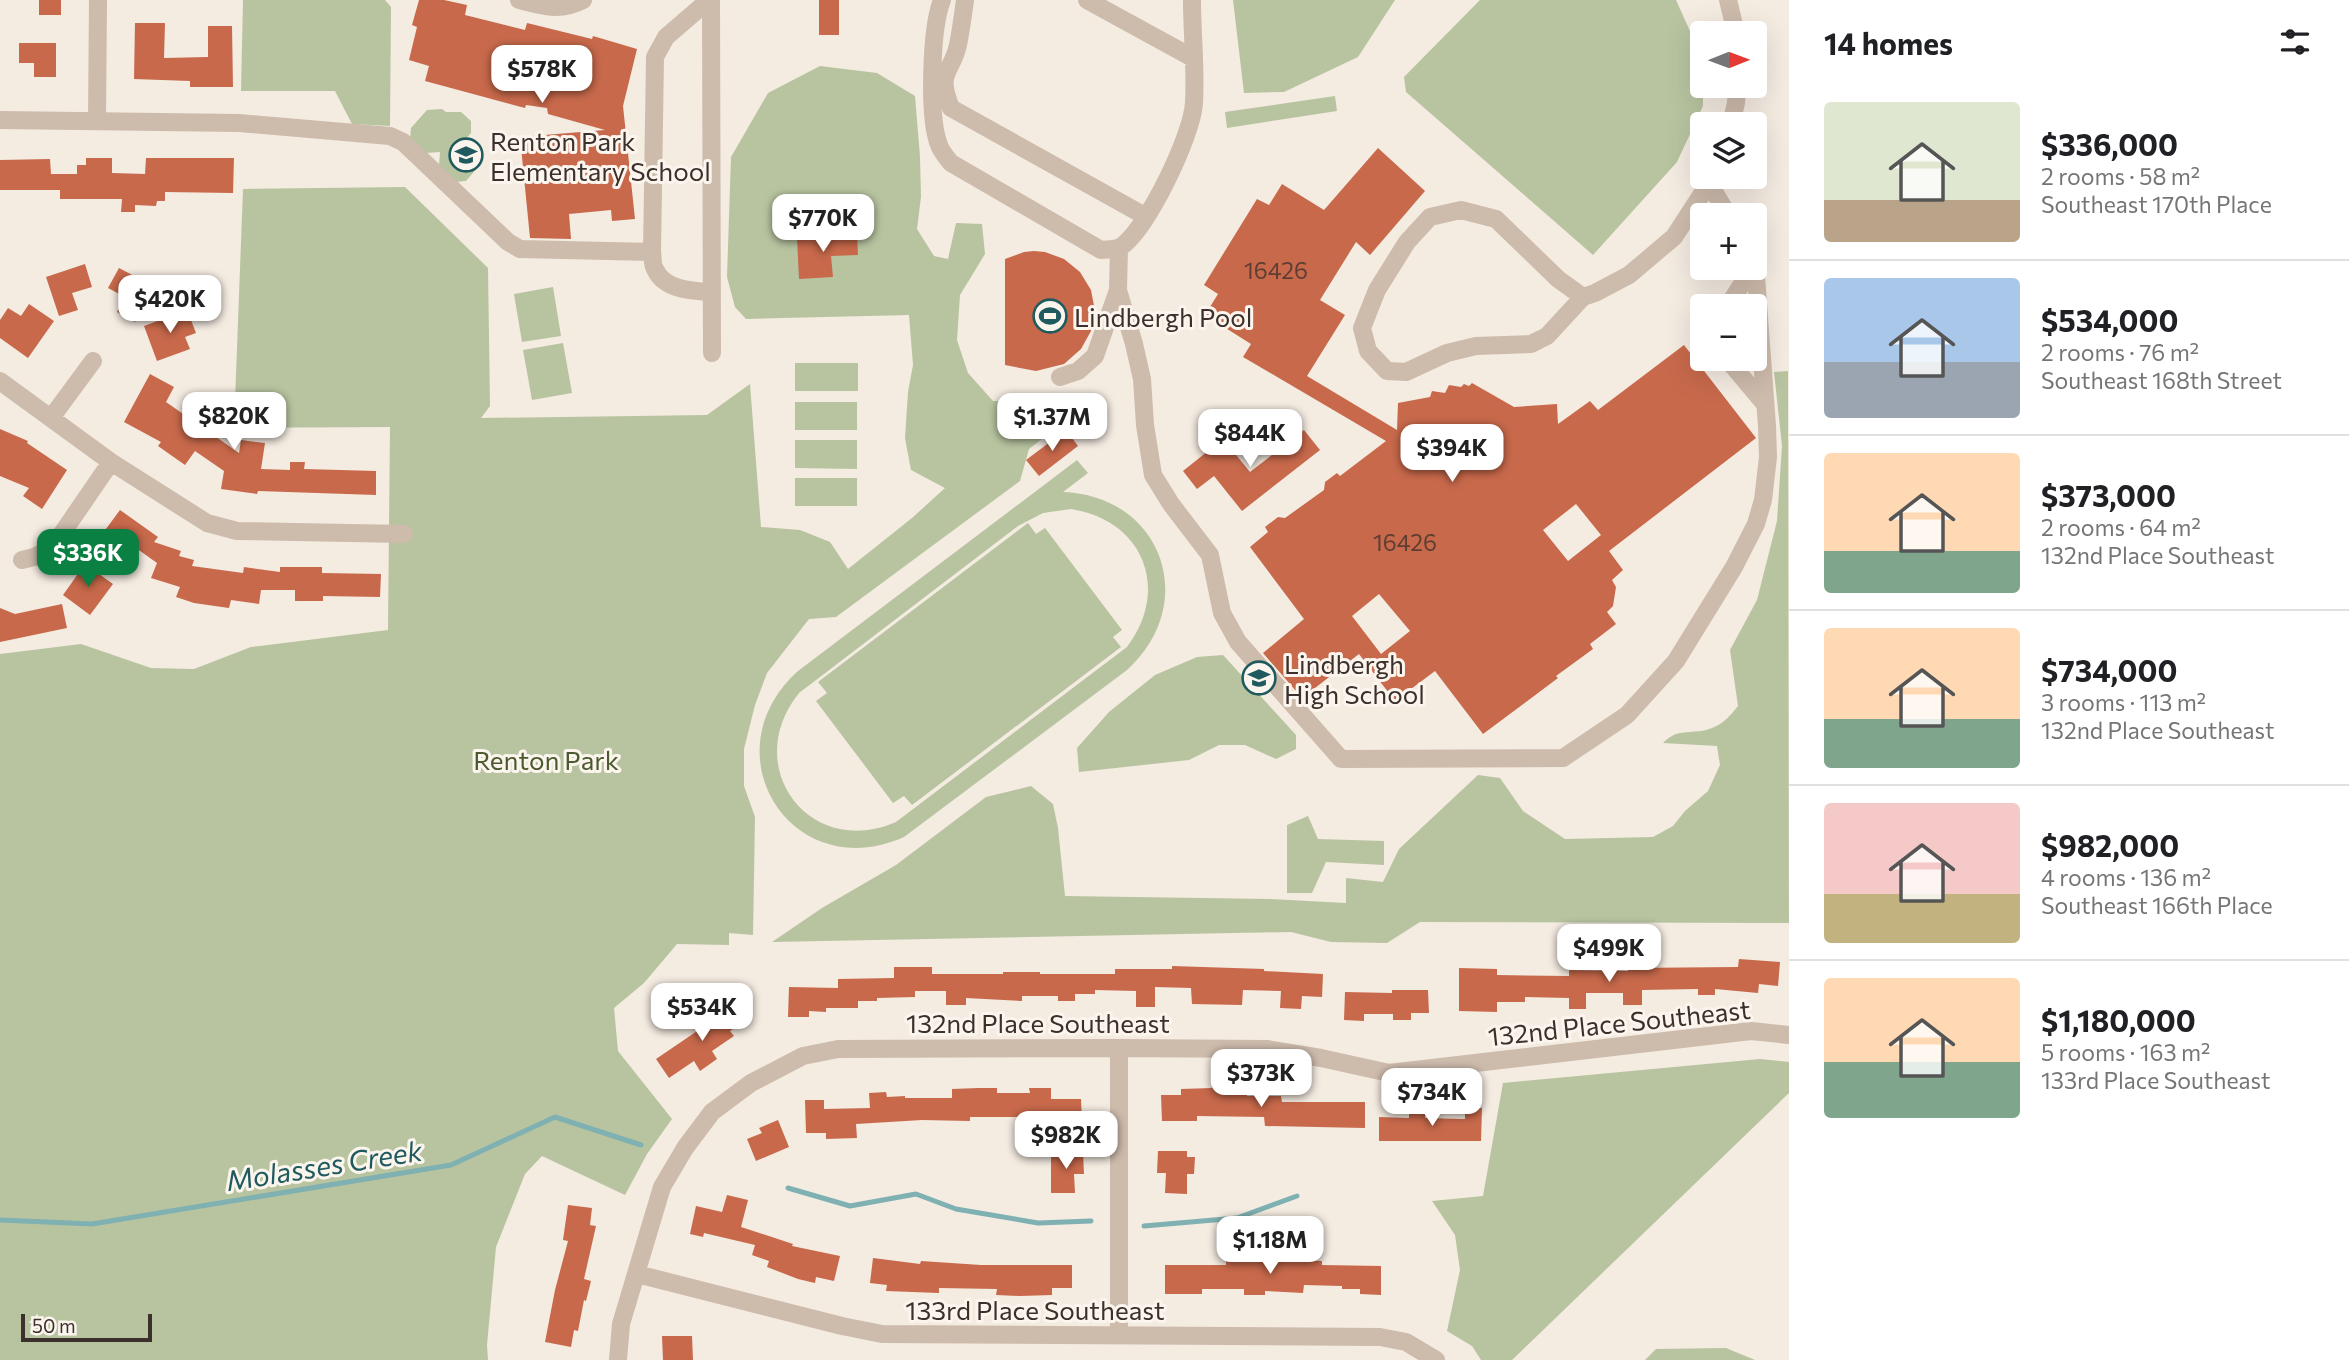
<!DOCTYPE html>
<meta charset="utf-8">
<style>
:root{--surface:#fff;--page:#f6f6f6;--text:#202124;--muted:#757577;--line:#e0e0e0;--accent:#0b8043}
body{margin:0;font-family:Commissioner,sans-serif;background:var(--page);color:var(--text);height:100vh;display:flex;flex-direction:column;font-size:26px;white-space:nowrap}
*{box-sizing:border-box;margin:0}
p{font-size:23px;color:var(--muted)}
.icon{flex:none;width:38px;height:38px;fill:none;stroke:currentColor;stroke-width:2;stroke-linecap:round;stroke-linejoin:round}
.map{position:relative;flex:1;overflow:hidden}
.side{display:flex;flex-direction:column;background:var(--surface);width:560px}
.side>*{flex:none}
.needle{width:46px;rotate:89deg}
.fabs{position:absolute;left:1690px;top:21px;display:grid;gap:14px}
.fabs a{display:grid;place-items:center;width:77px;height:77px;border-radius:7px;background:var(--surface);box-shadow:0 7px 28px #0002;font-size:35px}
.scale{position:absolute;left:21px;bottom:18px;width:131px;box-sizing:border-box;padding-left:7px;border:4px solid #3b302b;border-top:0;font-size:19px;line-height:24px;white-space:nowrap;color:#3b302b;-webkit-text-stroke:5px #fbf5ee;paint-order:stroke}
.price{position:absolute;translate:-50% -60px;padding:0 16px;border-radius:14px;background:#fff;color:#222;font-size:23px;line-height:46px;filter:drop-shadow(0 2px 4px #0008)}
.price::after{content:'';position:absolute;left:50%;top:42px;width:21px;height:16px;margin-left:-10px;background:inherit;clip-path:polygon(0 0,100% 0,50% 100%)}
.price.current{background:var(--accent);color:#fff}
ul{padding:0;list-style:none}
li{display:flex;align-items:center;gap:21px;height:175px;padding:0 35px}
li+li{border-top:2px solid var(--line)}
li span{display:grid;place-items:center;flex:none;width:196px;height:140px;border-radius:7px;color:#555}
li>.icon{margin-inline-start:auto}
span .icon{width:84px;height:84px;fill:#fffc;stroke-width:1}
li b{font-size:30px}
h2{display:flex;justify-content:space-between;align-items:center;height:84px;padding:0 35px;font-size:30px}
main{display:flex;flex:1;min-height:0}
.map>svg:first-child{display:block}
.green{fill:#b8c4a0;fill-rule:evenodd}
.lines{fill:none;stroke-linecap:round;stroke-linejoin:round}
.stream{stroke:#7fb0b2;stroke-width:5}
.building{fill:#c8694b;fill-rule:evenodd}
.minor{stroke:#cdbbac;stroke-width:18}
.labels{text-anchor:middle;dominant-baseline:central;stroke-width:6;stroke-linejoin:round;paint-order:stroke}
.number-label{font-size:23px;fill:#5e3e33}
.poi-label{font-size:26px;fill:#3b302b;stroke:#fbf5ee;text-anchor:start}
.park-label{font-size:26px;fill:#4a5a2e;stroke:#fbf5ee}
.street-label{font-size:26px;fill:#3b302b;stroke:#fbf5ee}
.water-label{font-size:28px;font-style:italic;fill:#1f5a5e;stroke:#fbf5ee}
</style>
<main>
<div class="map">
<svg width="1789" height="1360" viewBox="0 0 1789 1360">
<rect width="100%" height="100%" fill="#f4ebe1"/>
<path class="green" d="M243 0H385L391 7 390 126 352 124 335 91H241Z
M1233 0H1395L1358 57 1284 92 1244 93Z
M1480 0H1676L1703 60V106L1677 162 1593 255 1406 92 1404 77Z
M820 66 877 73 915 96 920 157 921 197 917 229 934 256 948 259 956 223 982 224 985 254 960 295 957 340 968 373 993 401 1039 402 1061 424 1029 449 1020 481 836 617 809 619 767 673 755 705 744 749V786L755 817 753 935 729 933V945L677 944 644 983 614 1008 618 1051 672 1119 647 1154 625 1195 542 1156 525 1174 496 1247 487 1345 488 1360H0V654L81 644 151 668 194 669 251 647 388 630 390 427 234 428 243 189 405 187 488 268 490 406 481 418 707 415 750 384 761 527 800 530 830 542 848 569 912 518 945 488 911 470 905 438 908 392 913 365 909 315 746 319 735 307 727 277 731 157 768 93Z
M1335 96 1337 111 1227 128 1225 112Z
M442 109 446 112H461L471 121V133L463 142 478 158V167L466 181 455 182 439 166 440 152 425 153 410 139 411 128 427 110Z
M553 287 561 336 522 342 514 294Z
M563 343 572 393 532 400 523 350Z
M795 363H858V391H795Z
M1788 371 1789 923 1420 922 1387 943 1331 942 1291 932 772 942 822 908 896 865 986 797 1031 786 1053 804 1058 828 1065 896 1270 899 1346 903V878L1383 882 1399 849 1478 775 1500 778 1523 811 1565 839 1653 837 1673 826 1685 811 1708 791 1720 765 1717 746 1663 743C1680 726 1692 736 1712 728 1723 724 1731 715 1738 706L1730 650 1757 600 1777 521 1782 446 1774 372Z
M795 402H857V430H795Z
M795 440H857V469L795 468Z
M1077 460 1088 473 1063 492C1163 496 1200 604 1127 670L904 837C792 887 707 753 798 671ZM1071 509C1143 520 1171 589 1127 647L896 822C809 860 740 766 799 693L1018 526 1043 513Z
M795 478H857V506H795Z
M1028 523 1036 534 1045 528 1122 630 1113 637 1121 647 912 805 904 796 893 803 816 701 827 693 818 682Z
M1223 655 1296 735V749L1276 759 1245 745H1219L1189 760 1079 772 1077 748 1109 712 1155 675 1197 657Z
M1308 816 1318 839 1384 841V865L1326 862 1312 893H1287V825Z
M1760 1059 1789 1062V1093L1512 1360H1481L1472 1346 1447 1331 1460 1270 1455 1235 1432 1201 1483 1196 1503 1083Z
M1726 1348 1755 1360H1645L1656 1349Z"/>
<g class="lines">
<path class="stream" d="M788 1188 850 1206 916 1194 956 1209 1038 1223 1091 1221
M0 1220 92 1224 451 1165 555 1117 641 1145
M1144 1226 1237 1218 1297 1196"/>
</g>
<path class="building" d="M39 0H61V15H39Z
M419 0H444L467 5 465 15 525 30 527 23 592 39 593 36 637 49 623 106 635 219 612 221 611 210 569 214 571 239 530 238 520 137 605 130 548 114 547 108 526 105 525 108 425 81 429 66 409 60 417 27 412 25Z
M819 0H839V35H819Z
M135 23H165L164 58 208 57V26H232L233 87H190V81L134 79Z
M19 43H56V77H34V63H19Z
M1378 148 1425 191 1370 255 1356 242 1320 300 1345 315 1307 376 1397 430 1398 403 1430 397 1432 391 1445 393 1449 385 1461 387 1464 384 1469 386 1472 383 1514 407 1557 404 1558 424 1590 401 1598 410 1684 345 1756 438 1609 551 1623 570 1612 580 1616 587 1613 606 1607 612 1616 624 1590 644 1593 649 1556 676 1558 678 1483 734 1435 671 1395 701 1359 654 1302 698 1263 653 1304 619 1250 547 1268 532 1265 527 1278 517 1285 518 1324 490 1325 482 1337 473 1340 476 1386 441 1243 357 1251 344 1205 315 1218 294 1204 285 1257 199 1269 205 1282 184 1324 210ZM1576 504 1601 535 1568 561 1543 530ZM1379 594 1410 631 1381 654 1352 616Z
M86 158H112V173L145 174 146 158H234L233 193 165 192V201H157L156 206 135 205V212H121L122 199H60V190H0V160L50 159 51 174H77V165H86Z
M857 235 858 255 831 256 833 277 799 279 797 238Z
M1034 251 1045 252 1064 259 1080 272 1091 290 1095 311 1091 331 1081 349 1064 364 1036 371 1005 365V259L1024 252Z
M85 264 92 287 72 293 78 310 59 316 46 277Z
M119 268 155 287 135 322 117 312 125 297 108 288Z
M29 304 54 321 28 358 0 338V320L8 308 21 316Z
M187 310 196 333 185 337 190 349 157 361 144 326Z
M150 374 174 387 166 402 239 453 241 440 265 443 261 469 290 470V462H305L304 469 376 471V495L258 491 257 494 221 489 224 471 195 451 185 465 158 446 161 442 124 422Z
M0 429 28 441 27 443 67 470 42 509 23 496 29 488 0 476Z
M1066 430 1078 446 1039 476 1026 460Z
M1304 430 1320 450 1242 511 1214 476 1197 489 1183 471 1223 439 1250 472Z
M120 510 158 537 154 542 181 551 179 556 194 560 192 566 243 573 244 567 280 572V567H322V573L381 574 380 597 323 596V601H295V590H261L259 604 231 600 229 608 194 603 176 597 180 587 151 578 157 563 136 548 130 557 100 537Z
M85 564 113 584 90 615 63 595Z
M62 604 67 628 0 642V608L15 614Z
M1739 959 1780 962 1778 986 1759 984 1758 993 1715 989V995H1698V989L1642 990V1005H1623V993H1586V1009H1569V998L1525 997V1002H1497V1012L1459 1011V968L1497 969V975L1569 976V970L1628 971V968L1738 967Z
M1172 966 1264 969V971L1323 974 1322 997 1302 996 1301 1009 1280 1008 1281 991 1243 990 1242 1005 1192 1004 1191 988 1155 987V1007H1136V991L1095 990V994H1075V1001H1058V996H1022V1001L966 998V1005H946V991H915V997L877 998V1001H858V1008H826V1012L809 1011V1017H788L789 987 838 988V979L894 978V967H932V974H1003V972H1040V974H1115V969H1172Z
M1392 990H1428L1429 1013H1411V1020H1393V1014H1364V1021L1344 1020 1345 992 1392 993Z
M732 1003 745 1021 730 1031 734 1036 712 1051 717 1059 700 1071 694 1061 669 1078 656 1059 706 1025 704 1022Z
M1212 1086H1229V1091H1247V1096H1281L1282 1102H1365V1128L1265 1126 1264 1117 1197 1116V1121H1162L1161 1095H1181V1089L1212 1088Z
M978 1088H997V1093H1030L1029 1088H1051V1099H1081L1082 1121H1030V1117H970V1121L922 1120 856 1124 857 1138 826 1139V1133H806L805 1100H824V1109L870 1108 869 1093 886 1092 887 1097 905 1096V1098H952V1089Z
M1465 1108H1482L1481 1141H1379V1117L1409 1118V1109L1425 1110V1118L1465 1119Z
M778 1120 789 1147 756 1161 747 1139 762 1133 759 1128Z
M1158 1151H1187V1157H1195L1194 1174H1187V1194L1165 1193 1166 1173H1157Z
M1051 1152H1083L1084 1174H1074L1075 1193H1051Z
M727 1195 748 1200 741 1227 793 1244 792 1246 840 1256 834 1281 816 1277 815 1283 798 1279 767 1267 769 1261 752 1255 755 1245 704 1233 703 1237 690 1234 696 1206 722 1212Z
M568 1205 592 1208 590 1225 596 1226 584 1279 591 1281 586 1301 584 1300 578 1331 574 1330 571 1347 545 1342 555 1290 568 1241 563 1240Z
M1226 1255H1266V1259L1322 1261V1265L1381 1266V1295L1360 1294V1289H1342V1286L1304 1285 1303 1293 1265 1291V1295H1244V1289H1202V1294H1165V1265H1226Z
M873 1258 920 1264 921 1261 981 1265H1072V1288H1052V1295L1020 1296 996 1295 997 1289 939 1288V1293L886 1291 887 1285 870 1283Z
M662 1336H692L693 1360H663Z"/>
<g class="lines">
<path class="minor" d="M519 0C543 6 560 12 583 0
M709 0 666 37 655 57 652 252C653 257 652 265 655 269 664 290 692 291 712 292
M711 0 712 353
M942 0C931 28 928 117 939 145 941 151 947 158 951 163L1101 250C1108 249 1116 250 1122 246 1148 227 1192 136 1194 103 1196 69 1192 34 1192 0
M965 0C963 15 961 30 958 45 951 75 936 71 951 108L1145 216
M1087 0 1193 58
M1728 0 1736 33
M0 120 239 123 390 136 403 142 508 242 520 249 652 252
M97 121 98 0
M1731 124 1736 103 1737 86
M1710 185 1728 215
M1119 248 1118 290 1134 344 1142 379 1145 425 1153 475 1171 504 1210 555 1222 613 1238 642 1341 759 1563 758 1627 715 1676 661 1734 567 1756 524 1763 500 1768 457 1767 426 1755 262
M1583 297 1558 279 1496 219 1461 210 1430 217 1407 242 1377 290 1362 328 1368 351 1387 371 1406 372 1447 353 1476 346 1531 344 1547 336 1583 297 1595 293 1629 275 1674 237 1713 177
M1728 306 1752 268
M1727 359 1764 403
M1060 377 1078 371 1095 356 1118 290
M0 381 111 462 207 523 237 531 404 534
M51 418 93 361
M22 560 34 557 52 548 111 462
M637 1274 842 1326 882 1334 1380 1337 1406 1342 1436 1360
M1119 1335V1048
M618 1360 621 1324 662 1187 685 1148 712 1112 751 1083 803 1056 838 1049 1119 1048 1267 1049 1321 1058 1389 1073 1751 1031 1789 1035"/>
</g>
<defs>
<symbol id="school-ring" viewBox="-11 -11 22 22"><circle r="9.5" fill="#fbf5ee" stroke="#1f5a5e" stroke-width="1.5"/><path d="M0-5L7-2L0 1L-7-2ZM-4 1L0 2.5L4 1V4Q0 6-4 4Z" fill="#1f5a5e"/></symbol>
<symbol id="stadium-ring" viewBox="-11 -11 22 22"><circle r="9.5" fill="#fbf5ee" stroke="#1f5a5e" stroke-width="1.5"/><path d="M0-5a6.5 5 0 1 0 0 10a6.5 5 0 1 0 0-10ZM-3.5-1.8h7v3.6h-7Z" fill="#1f5a5e"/></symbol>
</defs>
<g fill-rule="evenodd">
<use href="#school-ring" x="447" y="136" width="38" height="38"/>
<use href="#stadium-ring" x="1031" y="297" width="38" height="38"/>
<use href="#school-ring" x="1240" y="659" width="38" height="38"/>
</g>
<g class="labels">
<g class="number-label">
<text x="1276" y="270">16426</text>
<text x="1405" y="542">16426</text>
</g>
<g class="poi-label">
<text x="490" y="140">Renton Park<tspan x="490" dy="30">Elementary School</tspan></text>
<text x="1074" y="316">Lindbergh Pool</text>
<text x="1284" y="663">Lindbergh<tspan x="1284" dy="30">High School</tspan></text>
</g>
<g class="park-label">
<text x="546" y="759">Renton Park</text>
</g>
<g class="street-label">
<text x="1038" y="1022">132nd Place Southeast</text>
<text transform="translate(1619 1022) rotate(-6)">132nd Place Southeast</text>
<text x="1035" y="1309">133rd Place Southeast</text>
</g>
<g class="water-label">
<text transform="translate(324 1165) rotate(-9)">Molasses Creek</text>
</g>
</g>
</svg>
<div class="fabs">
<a><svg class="needle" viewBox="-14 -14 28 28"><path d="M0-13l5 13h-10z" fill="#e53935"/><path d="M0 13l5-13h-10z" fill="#757577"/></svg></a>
<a><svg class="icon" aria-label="layers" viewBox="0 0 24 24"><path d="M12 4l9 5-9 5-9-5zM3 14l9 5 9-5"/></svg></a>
<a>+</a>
<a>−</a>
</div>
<div class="scale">50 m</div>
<b class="price" style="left:542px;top:105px">$578K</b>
<b class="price" style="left:823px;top:254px">$770K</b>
<b class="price" style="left:170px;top:335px">$420K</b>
<b class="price" style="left:234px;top:452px">$820K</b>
<b class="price" style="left:1052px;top:453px">$1.37M</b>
<b class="price" style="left:1250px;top:469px">$844K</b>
<b class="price" style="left:1452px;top:484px">$394K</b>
<b class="price current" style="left:88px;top:589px">$336K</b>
<b class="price" style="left:1609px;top:984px">$499K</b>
<b class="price" style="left:702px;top:1043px">$534K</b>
<b class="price" style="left:1261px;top:1109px">$373K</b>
<b class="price" style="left:1432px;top:1128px">$734K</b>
<b class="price" style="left:1066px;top:1171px">$982K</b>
<b class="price" style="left:1270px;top:1276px">$1.18M</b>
</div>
<section class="side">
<h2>14 homes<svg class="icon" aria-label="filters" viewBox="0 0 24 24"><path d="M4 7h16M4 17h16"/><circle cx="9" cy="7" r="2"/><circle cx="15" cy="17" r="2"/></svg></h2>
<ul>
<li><span style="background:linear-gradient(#dfe7d0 70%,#b9a48a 0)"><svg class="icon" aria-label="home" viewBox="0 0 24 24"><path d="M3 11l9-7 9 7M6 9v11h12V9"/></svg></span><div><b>$336,000</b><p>2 rooms · 58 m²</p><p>Southeast 170th Place</p></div></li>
<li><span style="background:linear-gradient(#a9c7e8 60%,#9aa5b1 0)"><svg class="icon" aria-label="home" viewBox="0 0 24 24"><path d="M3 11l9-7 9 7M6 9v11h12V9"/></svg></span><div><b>$534,000</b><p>2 rooms · 76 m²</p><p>Southeast 168th Street</p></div></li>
<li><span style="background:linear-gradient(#ffd9b3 70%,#7fa58c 0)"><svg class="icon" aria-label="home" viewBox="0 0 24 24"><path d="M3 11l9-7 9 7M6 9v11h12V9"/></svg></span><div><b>$373,000</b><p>2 rooms · 64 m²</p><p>132nd Place Southeast</p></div></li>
<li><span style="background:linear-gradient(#ffd9b3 65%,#7fa58c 0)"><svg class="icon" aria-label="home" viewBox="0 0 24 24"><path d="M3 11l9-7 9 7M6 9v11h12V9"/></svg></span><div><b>$734,000</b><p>3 rooms · 113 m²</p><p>132nd Place Southeast</p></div></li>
<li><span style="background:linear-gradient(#f6c9c9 65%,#c2b280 0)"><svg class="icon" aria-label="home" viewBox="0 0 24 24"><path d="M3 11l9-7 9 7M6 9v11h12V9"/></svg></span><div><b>$982,000</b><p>4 rooms · 136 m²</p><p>Southeast 166th Place</p></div></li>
<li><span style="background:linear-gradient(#ffd9b3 60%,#7fa58c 0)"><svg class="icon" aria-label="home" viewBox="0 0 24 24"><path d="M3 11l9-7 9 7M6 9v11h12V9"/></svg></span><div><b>$1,180,000</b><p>5 rooms · 163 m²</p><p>133rd Place Southeast</p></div></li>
</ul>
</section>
</main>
